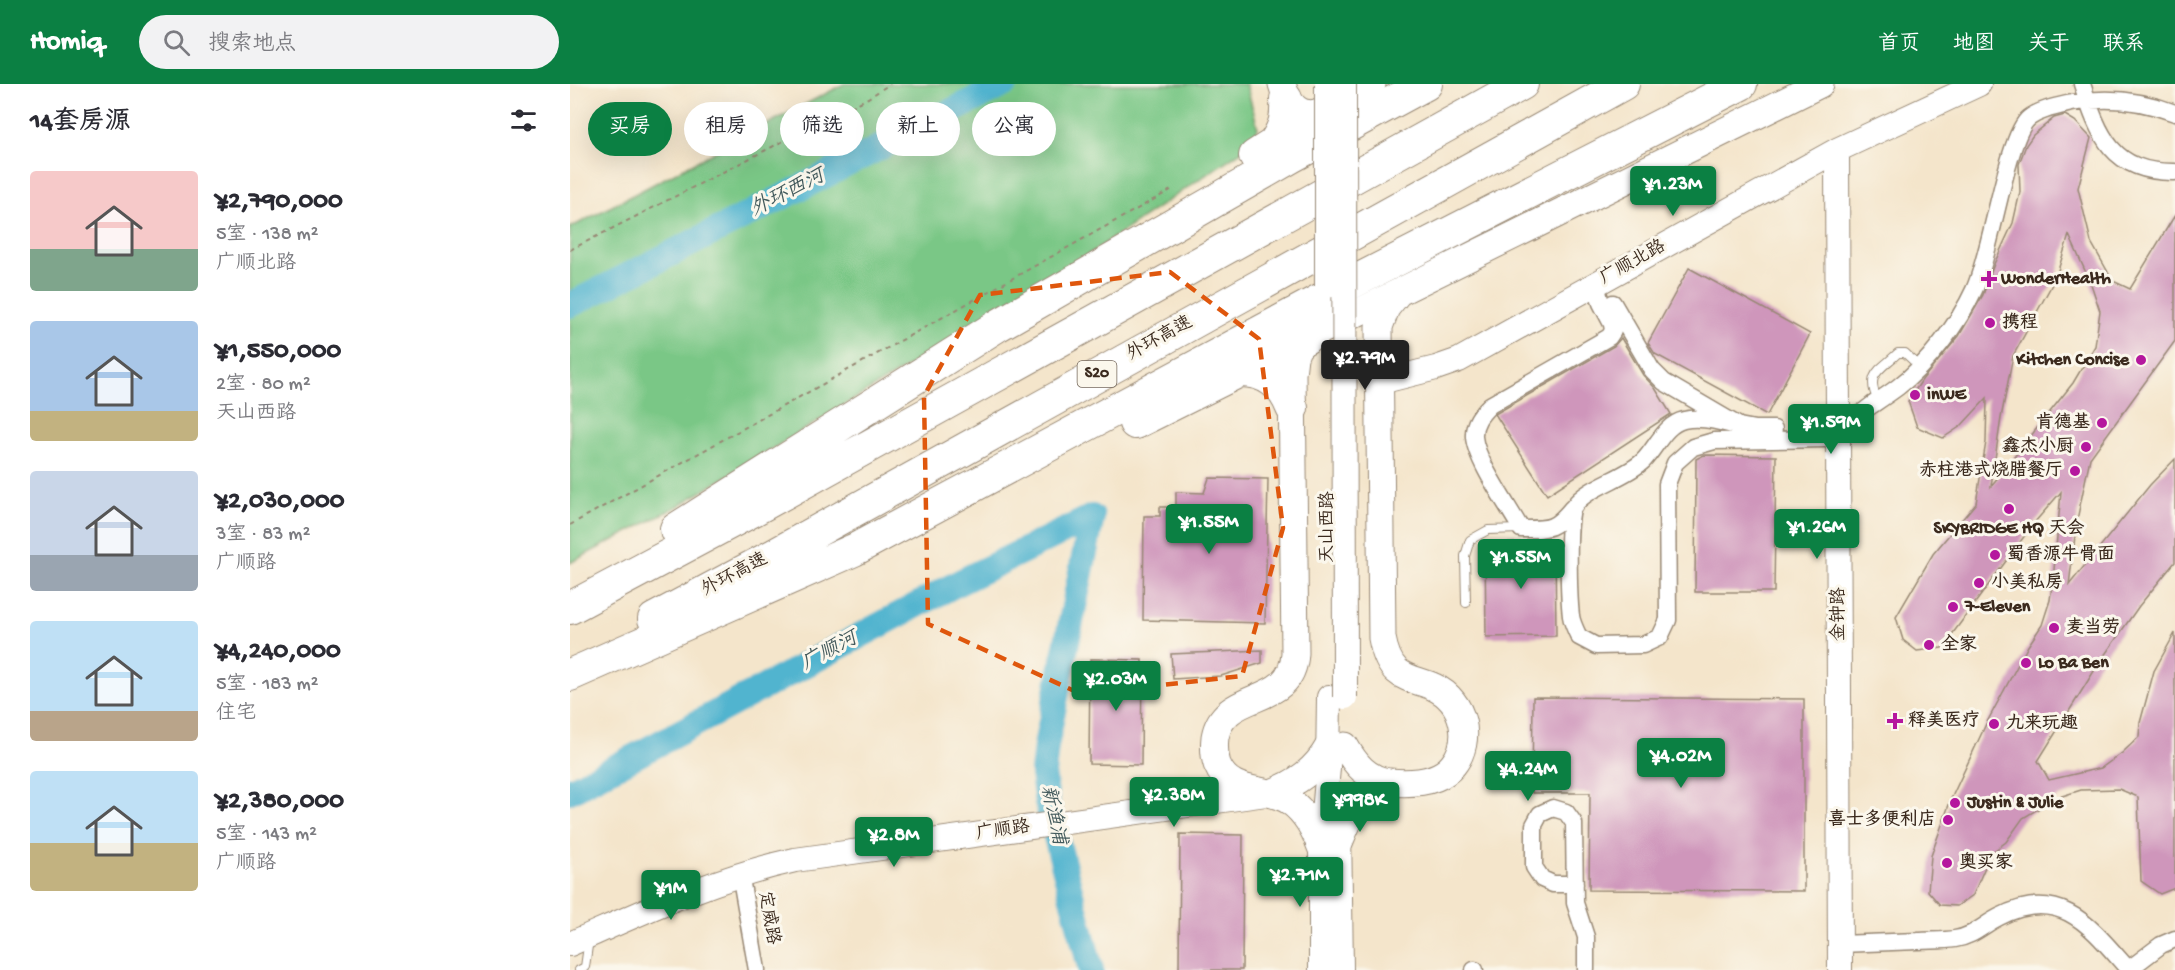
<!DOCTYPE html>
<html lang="zh">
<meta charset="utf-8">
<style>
:root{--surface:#fff;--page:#f2f2f3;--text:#2b2b33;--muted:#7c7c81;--accent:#0b8043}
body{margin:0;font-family:"Gochi Hand","LXGW WenKai TC",sans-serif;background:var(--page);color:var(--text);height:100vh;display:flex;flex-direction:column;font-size:22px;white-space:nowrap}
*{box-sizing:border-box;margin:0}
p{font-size:20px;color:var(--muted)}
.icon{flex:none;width:33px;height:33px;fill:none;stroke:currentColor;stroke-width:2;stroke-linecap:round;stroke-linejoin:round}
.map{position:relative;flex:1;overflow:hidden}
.panel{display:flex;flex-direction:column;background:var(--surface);width:570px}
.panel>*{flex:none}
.hud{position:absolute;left:18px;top:18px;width:570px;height:54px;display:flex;gap:12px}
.price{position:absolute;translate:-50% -51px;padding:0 14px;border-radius:6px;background:var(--accent);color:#fff;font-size:20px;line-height:39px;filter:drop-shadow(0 2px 3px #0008)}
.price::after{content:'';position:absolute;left:50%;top:36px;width:18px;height:14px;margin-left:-9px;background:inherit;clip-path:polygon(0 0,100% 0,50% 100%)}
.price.current{background:#222;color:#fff}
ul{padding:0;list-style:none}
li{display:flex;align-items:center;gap:18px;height:150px;padding:0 30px}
li span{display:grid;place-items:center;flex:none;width:168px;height:120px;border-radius:6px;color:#555}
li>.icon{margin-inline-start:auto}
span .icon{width:72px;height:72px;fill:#fffc;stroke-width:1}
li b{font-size:26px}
h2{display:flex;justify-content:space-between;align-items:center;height:72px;padding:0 30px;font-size:26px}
.tag{padding:0 21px;border-radius:27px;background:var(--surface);box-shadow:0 6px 24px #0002;font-size:21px;line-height:54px}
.tag.current{background:var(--accent);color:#fff}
header{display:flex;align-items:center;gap:36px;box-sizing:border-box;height:84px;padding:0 30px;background:var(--accent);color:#fff}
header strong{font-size:28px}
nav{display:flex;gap:33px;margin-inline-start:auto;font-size:21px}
.search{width:420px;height:54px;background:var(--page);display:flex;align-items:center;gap:15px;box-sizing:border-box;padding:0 21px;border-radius:33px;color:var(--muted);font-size:22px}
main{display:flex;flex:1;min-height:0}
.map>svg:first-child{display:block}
.green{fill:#7ac786;stroke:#5a7852;stroke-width:1.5}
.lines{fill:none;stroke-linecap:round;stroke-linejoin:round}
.river{stroke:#51b4cf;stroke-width:26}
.building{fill:#cf96bb;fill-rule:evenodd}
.lane-casing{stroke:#988874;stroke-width:10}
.street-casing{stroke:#988874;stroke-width:19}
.secondary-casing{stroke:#988874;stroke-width:26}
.primary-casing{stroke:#988874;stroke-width:29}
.highway-casing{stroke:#988874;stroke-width:34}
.path{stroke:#988874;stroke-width:2;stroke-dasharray:4.5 4.5;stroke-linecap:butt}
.lane{stroke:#fff;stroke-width:8}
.street{stroke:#fff;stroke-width:16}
.secondary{stroke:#fff;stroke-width:24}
.primary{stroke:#fff;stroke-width:27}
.highway{stroke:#fff;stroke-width:32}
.secondary-bridge-casing{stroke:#988874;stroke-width:26;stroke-linecap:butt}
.secondary-bridge{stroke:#fff;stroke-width:24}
.marked{fill:none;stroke:#df570d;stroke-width:4.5;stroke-dasharray:12 8;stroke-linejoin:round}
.poi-dot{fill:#b5179e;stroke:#fbf7ec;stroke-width:2}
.labels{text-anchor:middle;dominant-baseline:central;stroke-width:6;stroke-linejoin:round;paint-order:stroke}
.shield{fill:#fbf7ec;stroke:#75685c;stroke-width:1.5}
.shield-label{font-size:16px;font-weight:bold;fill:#3b2a1e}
.street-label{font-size:18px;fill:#3b2a1e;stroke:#fbf7ec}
.poi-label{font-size:18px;font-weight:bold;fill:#3b2a1e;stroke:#fbf7ec;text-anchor:start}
.water-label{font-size:20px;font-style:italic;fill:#435a5c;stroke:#fbf7ec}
</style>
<header>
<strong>Homiq</strong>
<div class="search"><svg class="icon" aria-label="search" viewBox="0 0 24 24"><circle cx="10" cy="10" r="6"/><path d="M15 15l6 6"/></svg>搜索地点</div>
<nav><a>首页</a><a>地图</a><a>关于</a><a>联系</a></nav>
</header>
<main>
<section class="panel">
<h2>14套房源<svg class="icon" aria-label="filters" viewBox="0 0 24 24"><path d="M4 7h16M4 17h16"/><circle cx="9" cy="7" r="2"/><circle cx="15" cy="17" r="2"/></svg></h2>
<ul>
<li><span style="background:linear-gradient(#f6c9c9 65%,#7fa58c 0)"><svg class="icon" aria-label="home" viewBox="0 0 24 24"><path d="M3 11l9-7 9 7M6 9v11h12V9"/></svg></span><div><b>¥2,790,000</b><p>5室 · 138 m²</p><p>广顺北路</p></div></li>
<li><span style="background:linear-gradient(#a9c7e8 75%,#c2b280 0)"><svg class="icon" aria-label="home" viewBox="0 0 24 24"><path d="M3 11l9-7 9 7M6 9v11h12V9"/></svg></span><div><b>¥1,550,000</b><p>2室 · 80 m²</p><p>天山西路</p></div></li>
<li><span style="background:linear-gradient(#c9d6e8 70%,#9aa5b1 0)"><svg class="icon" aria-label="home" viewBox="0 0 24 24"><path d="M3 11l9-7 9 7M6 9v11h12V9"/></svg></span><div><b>¥2,030,000</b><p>3室 · 83 m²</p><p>广顺路</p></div></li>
<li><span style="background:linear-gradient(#bfe0f5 75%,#b9a48a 0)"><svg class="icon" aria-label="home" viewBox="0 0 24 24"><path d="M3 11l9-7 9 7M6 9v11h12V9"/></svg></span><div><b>¥4,240,000</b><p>5室 · 183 m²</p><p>住宅</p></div></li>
<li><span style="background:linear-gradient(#bfe0f5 60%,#c2b280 0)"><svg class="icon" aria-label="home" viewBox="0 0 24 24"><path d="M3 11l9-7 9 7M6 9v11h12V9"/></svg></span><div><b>¥2,380,000</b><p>5室 · 143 m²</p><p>广顺路</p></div></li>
</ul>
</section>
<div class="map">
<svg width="1605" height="886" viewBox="0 0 1605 886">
<rect width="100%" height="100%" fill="#fbf7ec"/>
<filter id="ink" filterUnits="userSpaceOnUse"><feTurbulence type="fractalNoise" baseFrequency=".0167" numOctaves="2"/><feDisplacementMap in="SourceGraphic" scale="12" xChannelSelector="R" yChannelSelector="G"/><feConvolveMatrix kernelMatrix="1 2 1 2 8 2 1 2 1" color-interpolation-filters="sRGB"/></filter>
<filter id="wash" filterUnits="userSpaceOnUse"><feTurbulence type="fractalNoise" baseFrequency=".008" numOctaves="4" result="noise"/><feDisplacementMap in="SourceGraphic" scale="24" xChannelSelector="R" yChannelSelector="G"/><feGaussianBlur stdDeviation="1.35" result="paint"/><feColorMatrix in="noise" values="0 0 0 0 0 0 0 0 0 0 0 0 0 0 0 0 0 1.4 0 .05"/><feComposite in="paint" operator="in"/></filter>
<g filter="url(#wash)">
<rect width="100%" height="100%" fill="#f4e5cb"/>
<path class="green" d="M274 0H676L688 44 680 61 487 192 108 422 0 479V144Z"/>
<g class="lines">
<path class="river" d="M0 221 435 0
M0 707 390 498 522 433
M521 886 477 718 473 689 476 662 522 433"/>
</g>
<g id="blocks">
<path class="building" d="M1495 31 1505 37 1521 54 1508 104 1521 158 1543 197 1560 205 1605 131V257L1520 374 1507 436 1499 501 1580 401 1605 375V478L1569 522 1529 579 1468 677 1479 696 1531 684 1552 669 1569 653 1570 639 1584 587 1605 549V804L1590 810 1571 797 1568 713 1549 705 1511 706 1486 714 1453 734 1436 758 1421 769 1403 811 1387 822 1370 821 1358 807 1361 772 1381 715 1416 640 1458 562 1472 541 1480 516 1484 486 1491 408 1464 439 1372 564 1347 567 1333 556 1326 533 1363 470 1406 419 1416 358 1417 314 1391 342 1373 354 1347 343 1338 317 1352 296 1389 252 1413 211 1424 180 1443 139 1450 108 1449 80 1456 61 1463 51 1484 34ZM1499 151 1521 200 1530 227 1525 262 1503 299 1421 402 1431 334 1443 272 1486 193Z
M1119 184 1240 250 1197 331 1085 270 1078 259Z
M1051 254 1073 291 1085 304 1101 330 977 411 925 330 1044 262Z
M1134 371 1206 372 1204 508H1125L1126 375Z
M639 394 698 395 695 539 573 536 574 432H590V423H606V408L634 409Z
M985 458 986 552 916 553 915 459Z
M692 566V579L651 592 603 595 601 570Z
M520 575 572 576 571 681 519 680Z
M963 613 1234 615V807L1019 806 1020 709H962Z
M610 750 673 751 672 886H609Z"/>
</g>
</g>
<g filter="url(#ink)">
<use href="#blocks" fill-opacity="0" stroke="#988874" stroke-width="1.5"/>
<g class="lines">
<defs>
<path id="lane" d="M1308 317C1295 290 1309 287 1328 269H1335L1349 282
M896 519 895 472 900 456 918 446 951 445
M9 886 15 883 19 855"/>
<path id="street" d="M1512 0C1529 52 1542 89 1605 88
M1043 219 1082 286 1094 298 1169 342 1185 345H1204
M1169 342C1152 339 1132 332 1114 336 1095 340 1086 364 1073 377 1055 394 1017 403 1004 422 996 433 999 515 1001 532 1002 539 1006 547 1009 553L1026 562 1073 561 1090 553 1098 536 1097 400 1105 379 1123 363 1144 357 1254 355C1271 346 1286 333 1302 321 1311 315 1320 309 1328 303 1357 281 1389 239 1404 206 1421 171 1437 51 1459 34 1471 25 1489 22 1502 19 1538 12 1571 16 1605 29
M1002 424C984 446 979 445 951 445 939 423 906 377 904 353 903 339 911 330 920 321L1039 253 1043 247 1042 240 1031 219 1026 200
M170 789 187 886
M1005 800H983L972 795 964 783V741L970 730 983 724 996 728 1004 739 1005 819 1016 853V886
M1270 860C1296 859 1322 858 1348 857 1360 856 1373 857 1385 855 1404 852 1413 841 1429 833 1491 801 1521 843 1558 885
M904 886H905
M1558 886 1591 861 1605 855"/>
<path id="secondary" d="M1267 66 1270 886
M810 298 866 284 889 276 1267 66 1409 0
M769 741 771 886
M0 860C75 827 144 794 225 776L696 710
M751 886V763L758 684 759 613"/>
<path id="primary" d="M712 0C728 56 770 19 802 0
M775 662C785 680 797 695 819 698 841 700 869 699 883 681 903 656 894 617 864 603 852 597 837 596 827 587 818 579 814 565 812 554L809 243 816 224 828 209
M701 709C727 699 746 686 759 662
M768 761C780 733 788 707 819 698
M751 763C745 746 736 729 721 718 697 701 660 713 647 680 644 671 644 662 645 653 654 603 722 626 725 569L722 290 724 273 727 265 736 254 1250 0"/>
<path id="highway" d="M705 58C715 43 717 33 716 15
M685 72 750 30
M670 287C696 287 713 300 722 324
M565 339 736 254
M106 445 427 242 723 72 856 0
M0 524 182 427 952 0
M84 535 204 471 1053 0
M0 591 284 466 772 204 1171 0"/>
</defs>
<use href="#lane" class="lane-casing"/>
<use href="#street" class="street-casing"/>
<use href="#secondary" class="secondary-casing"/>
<use href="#primary" class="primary-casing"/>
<use href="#highway" class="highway-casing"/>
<path class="path" d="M0 166 298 14 320 0
M0 441 601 106"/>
<use href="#lane" class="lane"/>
<use href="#street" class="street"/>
<use href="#secondary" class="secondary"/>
<use href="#primary" class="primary"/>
<use href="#highway" class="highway"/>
<defs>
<path id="secondary-bridge" d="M757 0V202
M774 0 775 613"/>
</defs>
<use href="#secondary-bridge" class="secondary-bridge-casing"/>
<use href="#secondary-bridge" class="secondary-bridge"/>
</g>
</g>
<path class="marked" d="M600 188 689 255 713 444 672 592 511 610 358 540 354 312 410 211Z"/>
<g class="poi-dot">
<path d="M1416 186h6v6h6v6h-6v6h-6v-6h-6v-6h6z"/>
<circle cx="1420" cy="239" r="6"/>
<circle cx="1571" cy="276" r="6"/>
<circle cx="1345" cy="311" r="6"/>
<circle cx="1532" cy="339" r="6"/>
<circle cx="1516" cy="363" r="6"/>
<circle cx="1505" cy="387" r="6"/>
<circle cx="1439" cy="425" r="6"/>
<circle cx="1425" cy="471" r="6"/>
<circle cx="1409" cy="499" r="6"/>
<circle cx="1383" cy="523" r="6"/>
<circle cx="1484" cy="544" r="6"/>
<circle cx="1359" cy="561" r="6"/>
<circle cx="1456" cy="579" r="6"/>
<path d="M1322 628h6v6h6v6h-6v6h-6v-6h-6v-6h6z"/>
<circle cx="1424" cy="640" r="6"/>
<circle cx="1385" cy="719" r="6"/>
<circle cx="1378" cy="736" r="6"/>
<circle cx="1377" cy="779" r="6"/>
</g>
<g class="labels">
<rect class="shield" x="507.5" y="277" width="39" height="26" rx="4.5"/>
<g class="shield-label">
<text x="527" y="290">S20</text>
</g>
<g class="street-label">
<text transform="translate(1063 179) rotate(-29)">广顺北路</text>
<text transform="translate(590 255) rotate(-29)">外环高速</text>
<text transform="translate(758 443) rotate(-90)">天山西路</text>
<text transform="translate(165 491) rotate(-28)">外环高速</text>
<text transform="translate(1269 530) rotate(-90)">金钟路</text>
<text transform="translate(433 747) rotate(-8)">广顺路</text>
<text transform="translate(198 834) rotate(80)">定威路</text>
</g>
<g class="poi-label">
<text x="1431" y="195">WonderHealth</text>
<text x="1432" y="239">携程</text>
<text x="1559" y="276" text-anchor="end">Kitchen Concise</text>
<text x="1357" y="311">inWE</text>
<text x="1520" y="339" text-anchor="end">肯德基</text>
<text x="1504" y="363" text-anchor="end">鑫杰小厨</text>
<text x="1493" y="387" text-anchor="end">赤柱港式烧腊餐厅</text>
<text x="1439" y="445" text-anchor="middle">SKYBRIDGE HQ 天会</text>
<text x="1437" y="471">蜀香源牛骨面</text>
<text x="1421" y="499">小美私房</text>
<text x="1395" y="523">7-Eleven</text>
<text x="1496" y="544">麦当劳</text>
<text x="1371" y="561">全家</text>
<text x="1468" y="579">Lo Ba Ben</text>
<text x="1338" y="637">释美医疗</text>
<text x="1436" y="640">九来玩趣</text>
<text x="1397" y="719">Justin &amp; Julie</text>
<text x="1366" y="736" text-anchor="end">喜士多便利店</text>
<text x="1389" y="779">奥买家</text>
</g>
<g class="water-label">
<text transform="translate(218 110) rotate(-27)">外环西河</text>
<text transform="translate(260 568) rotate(-28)">广顺河</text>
<text transform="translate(482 731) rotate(78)">新渔浦</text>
</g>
</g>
</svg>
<b class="price" style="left:1103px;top:133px">¥1.23M</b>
<b class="price current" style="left:795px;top:307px">¥2.79M</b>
<b class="price" style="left:1261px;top:371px">¥1.59M</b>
<b class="price" style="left:639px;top:471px">¥1.55M</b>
<b class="price" style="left:1247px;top:476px">¥1.26M</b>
<b class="price" style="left:951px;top:506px">¥1.55M</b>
<b class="price" style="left:546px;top:628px">¥2.03M</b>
<b class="price" style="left:1111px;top:705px">¥4.02M</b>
<b class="price" style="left:958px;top:718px">¥4.24M</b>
<b class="price" style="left:604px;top:744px">¥2.38M</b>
<b class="price" style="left:790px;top:749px">¥998K</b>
<b class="price" style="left:324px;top:784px">¥2.8M</b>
<b class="price" style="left:730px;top:824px">¥2.71M</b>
<b class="price" style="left:101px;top:837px">¥1M</b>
<div class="hud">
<a class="tag current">买房</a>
<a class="tag">租房</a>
<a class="tag">筛选</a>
<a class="tag">新上</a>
<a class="tag">公寓</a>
</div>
</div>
</main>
